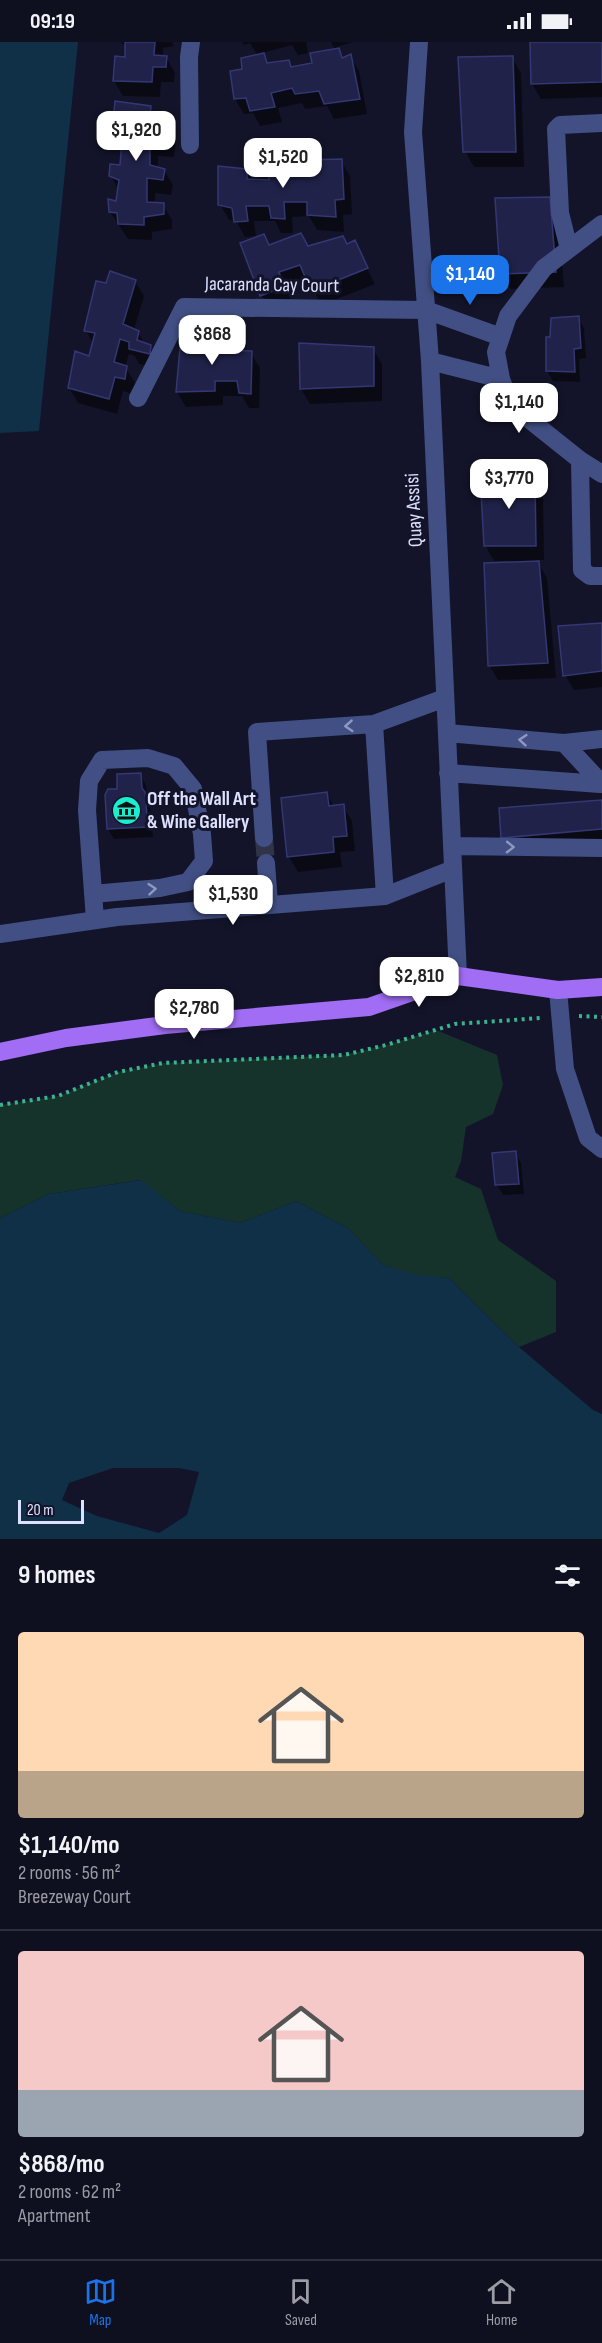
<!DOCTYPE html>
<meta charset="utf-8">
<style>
:root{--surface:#0e0f1f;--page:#1c1d2c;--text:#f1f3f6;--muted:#9b9ca4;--line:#2e2f3d;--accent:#1a73e8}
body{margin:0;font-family:"Sofia Sans Condensed",sans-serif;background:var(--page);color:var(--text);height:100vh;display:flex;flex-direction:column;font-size:22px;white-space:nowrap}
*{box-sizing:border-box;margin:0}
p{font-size:20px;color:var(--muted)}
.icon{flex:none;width:33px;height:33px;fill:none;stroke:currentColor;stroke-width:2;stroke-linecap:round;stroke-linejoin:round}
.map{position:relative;height:1497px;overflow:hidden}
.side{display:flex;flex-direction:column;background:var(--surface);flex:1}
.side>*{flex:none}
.scale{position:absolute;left:18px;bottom:15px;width:66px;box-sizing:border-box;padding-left:6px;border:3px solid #dde1fd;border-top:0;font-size:16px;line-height:21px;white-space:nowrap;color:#dde1fd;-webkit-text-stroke:4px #131429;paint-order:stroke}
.price{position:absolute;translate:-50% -51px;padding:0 14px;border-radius:12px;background:#fff;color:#222;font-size:20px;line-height:39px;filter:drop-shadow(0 2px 3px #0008)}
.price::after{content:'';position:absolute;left:50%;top:36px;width:18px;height:14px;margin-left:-9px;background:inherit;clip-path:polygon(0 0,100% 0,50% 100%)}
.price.active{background:var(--accent);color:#fff}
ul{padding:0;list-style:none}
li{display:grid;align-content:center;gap:12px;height:318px;padding:0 18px}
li+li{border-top:2px solid var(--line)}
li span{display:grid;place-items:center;height:186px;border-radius:6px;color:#555}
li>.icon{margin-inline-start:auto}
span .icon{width:108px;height:108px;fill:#fffc;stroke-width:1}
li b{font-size:26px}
h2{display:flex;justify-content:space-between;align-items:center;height:72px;padding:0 18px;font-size:26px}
.status{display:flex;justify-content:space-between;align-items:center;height:42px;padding:0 30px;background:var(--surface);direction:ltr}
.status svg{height:16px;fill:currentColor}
.tab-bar{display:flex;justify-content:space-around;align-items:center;height:84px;border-top:2px solid var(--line);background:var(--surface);font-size:16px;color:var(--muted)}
.tab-bar a{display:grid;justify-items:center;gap:3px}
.tab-bar .active{color:var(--accent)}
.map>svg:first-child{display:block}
.green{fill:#16332b}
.water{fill:#0f3046;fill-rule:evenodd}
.shadow{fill:#0007}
.building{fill:#202249;stroke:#343773;stroke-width:1.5}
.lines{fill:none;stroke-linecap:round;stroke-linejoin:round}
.minor-tunnel{stroke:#313349;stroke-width:18;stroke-dasharray:18 9;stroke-linecap:butt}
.path{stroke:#3ab48f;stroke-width:4;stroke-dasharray:3 4.5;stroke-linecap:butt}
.minor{stroke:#414f84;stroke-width:18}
.major{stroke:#a16df4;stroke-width:18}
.oneway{stroke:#8f98c0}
.labels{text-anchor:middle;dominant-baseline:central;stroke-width:6;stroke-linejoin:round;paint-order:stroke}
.street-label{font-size:20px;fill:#dde1fd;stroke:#131429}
.poi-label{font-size:20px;font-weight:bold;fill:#dde1fd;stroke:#131429;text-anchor:start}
</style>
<div class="status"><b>09:19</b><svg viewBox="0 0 49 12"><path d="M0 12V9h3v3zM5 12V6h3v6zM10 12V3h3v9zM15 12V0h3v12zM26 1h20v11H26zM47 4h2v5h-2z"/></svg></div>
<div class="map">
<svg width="602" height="1497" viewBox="0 0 602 1497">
<rect width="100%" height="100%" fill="#131429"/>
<path class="green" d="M436 988 497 1013 503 1043 493 1072 466 1085 461 1119 455 1135 481 1147 498 1198 556 1239V1290L519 1305 449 1236 415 1234 383 1223 348 1186 296 1159 240 1181 180 1169 140 1138 49 1152 0 1176V1063L58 1054 118 1030 163 1021 344 1013 386 1003Z"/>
<path class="water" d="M0 0H78L39 389 0 391Z
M141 1138 180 1169 240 1181 296 1159 348 1186 383 1223 417 1233 449 1236 519 1305 593 1368 602 1372V1497H0V1176L49 1152ZM113 1426H179L199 1430 187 1473 159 1491 97 1474 62 1458 69 1441Z"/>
<path class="shadow" d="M121 0H172L174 4 163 6V15H166L175 31 174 40H161L160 55 123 54 114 39 126 17V6Z
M242 0H306L308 11 298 13 292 3 262 11 269 22 288 20 292 27 314 23 335 8 331 0H353L337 5 344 16 350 14 359 29 367 72 334 77 327 64 305 67 302 61 278 66 282 80 260 84 253 71 244 72 235 57 244 28 258 14 250 1 244 3Z
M531 0H602V55L541 57 532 42Z
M512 16 521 31 524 125H474L465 109Z
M150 65 157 77H167L176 93 174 115 158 114V127L164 128 173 143 171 153 155 151V162L163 163 172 178V187L152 190V198L128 197 110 170 117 160 119 149 111 134 122 125 121 111 112 95Z
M341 119 350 134 352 172 343 173 344 190 317 188 309 174 292 175 293 191H281L275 179H254L256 194 245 195 236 179 229 178 220 162 246 128 252 138 270 139 281 123 287 134H308Z
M549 157 558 172 564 245 511 247 502 232Z
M354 200 375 242 321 263 309 239 286 246 292 261 270 269 262 254 242 202 307 205 347 203Z
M135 239 144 254 134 288 138 290 144 301 150 304 159 320 158 326 139 322 135 314 129 312 125 325 135 341 133 352 123 349 117 372 78 361 69 346 90 316 94 303 86 289 107 243Z
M578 276 584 286 586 316 579 317 580 340 553 339 547 329 551 297Z
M215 297 222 310 251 311 260 326 259 366H249L242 354H223V363L186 365 177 350Z
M300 302 373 307 382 322V359L310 362 301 347Z
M534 434 543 450 544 518H536L547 536 556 636 498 638 489 623 524 519H494L485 503Z
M602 582V645L574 648 565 633Z
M140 733 146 743 147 756 150 762 153 795 114 797 108 787 106 753 118 748Z
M327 752 334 765 343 764 352 779 355 809 340 810 342 825 298 830 289 815 282 757Z
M602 759V803L511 810 503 795Z
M515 1111 521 1121 524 1152 503 1153 497 1143Z"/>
<path class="building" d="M125 0H155L154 13 167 14 166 25H153L152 40 113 39 115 14 125 15Z
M530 0H602V40L531 42Z
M339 6 342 16 351 12 360 57 324 62 319 49 295 52 292 46 271 51 275 65 250 69 246 56 234 57 230 29 242 27 241 16 264 11 267 21 289 18 291 25 312 21 310 11Z
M513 14 516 110H463L458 15Z
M115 59 151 64 150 75 168 76 166 100H150V123L165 127 163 138 147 136V160L164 161V172L144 175V183L118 182 117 171 109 170 108 157 116 159 119 138 109 134 110 122 120 123 122 98 111 96Z
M342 117 344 157 335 158 336 175 307 173V160H284L285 177 271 176 269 164H246L248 179 234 180 232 166 218 163V124L247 127V137L269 138 268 121 282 122V132L306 133V118Z
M550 155 556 230 500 232 495 156Z
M301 191 308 204 343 194 347 202 355 198 368 226 311 249 300 223 279 230 284 245 260 254 240 201 264 192 269 203Z
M110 229 136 238 123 282 139 289 137 298 151 303 150 312 129 307V300L120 297 114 320 127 324 125 337 115 335 109 357 68 346 75 309 89 314 95 291 84 289 96 239 106 241Z
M579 274 581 306 574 307 575 330 546 329V295H550L551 276Z
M181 295 216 296V308L252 309 251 352 239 351 237 339H215V349L176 350Z
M299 301 374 305V344L300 347Z
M480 432 535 433 536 504H484Z
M539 519 548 621 488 624 484 521Z
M602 581V629L563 634 558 584Z
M141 731 142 746 145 750 148 785 107 787 105 753 108 747H117V732Z
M327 750 329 764 344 762 347 794 333 795 334 810 287 815 281 756Z
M602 758V787L501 796 499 766Z
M516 1109 519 1142 495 1143 492 1111Z"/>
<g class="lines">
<path class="minor-tunnel" d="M264 796 266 821"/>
<path class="path" d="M579 974 602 975
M0 1063 58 1054 118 1030 163 1021 344 1013 386 1003 455 982 541 976"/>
<path class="minor" d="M419 0 413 90 430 319 458 934
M190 103 189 15 191 0
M602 182 544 226 508 274 496 310 501 337 511 363 580 418 602 432
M569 207 560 171 556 87 560 83 602 81
M430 319 501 337
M138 356 184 265 426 268 501 295
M580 418 582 528 590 534H602
M374 682 385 854
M447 691 564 701 602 697
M564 701 602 742
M448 731 600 742
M264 796 257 690 374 682 445 656
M452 804 602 806
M266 821 269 863
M93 852 160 846 188 840 204 819 202 792 193 747 174 724 148 716 102 718 89 739 87 768 95 878
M0 892 117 875 385 854 453 827
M558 948 565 1027 588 1096 602 1107"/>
<path class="major" d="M0 1010 66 996 165 983 369 965 458 934 558 948 602 945"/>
</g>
<defs><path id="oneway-chevron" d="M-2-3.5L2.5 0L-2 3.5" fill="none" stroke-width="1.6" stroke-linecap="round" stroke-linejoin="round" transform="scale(1.5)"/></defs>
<g class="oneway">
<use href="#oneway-chevron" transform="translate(349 684) rotate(176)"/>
<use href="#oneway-chevron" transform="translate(523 698) rotate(-175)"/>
<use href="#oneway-chevron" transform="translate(510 805) rotate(1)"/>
<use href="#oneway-chevron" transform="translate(152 847) rotate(-5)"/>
</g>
<defs>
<symbol id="museum-disc" viewBox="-11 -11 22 22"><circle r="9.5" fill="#18eed0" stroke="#131429"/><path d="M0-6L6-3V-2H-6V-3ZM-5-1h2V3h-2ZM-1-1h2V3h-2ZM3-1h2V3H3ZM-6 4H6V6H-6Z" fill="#111"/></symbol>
</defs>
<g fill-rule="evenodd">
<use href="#museum-disc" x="110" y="752" width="33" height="33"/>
</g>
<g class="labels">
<g class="street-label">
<text transform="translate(272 243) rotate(1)">Jacaranda Cay Court</text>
<text transform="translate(414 468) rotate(-93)">Quay Assisi</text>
</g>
<g class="poi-label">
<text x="147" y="757">Off the Wall Art<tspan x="147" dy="23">&amp; Wine Gallery</tspan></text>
</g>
</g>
</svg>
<div class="scale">20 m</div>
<b class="price" style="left:136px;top:120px">$1,920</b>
<b class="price" style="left:283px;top:147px">$1,520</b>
<b class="price active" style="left:470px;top:264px">$1,140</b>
<b class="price" style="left:212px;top:324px">$868</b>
<b class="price" style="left:519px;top:392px">$1,140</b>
<b class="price" style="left:509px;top:468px">$3,770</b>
<b class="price" style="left:233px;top:884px">$1,530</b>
<b class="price" style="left:419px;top:966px">$2,810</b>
<b class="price" style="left:194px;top:998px">$2,780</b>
</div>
<section class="side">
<h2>9 homes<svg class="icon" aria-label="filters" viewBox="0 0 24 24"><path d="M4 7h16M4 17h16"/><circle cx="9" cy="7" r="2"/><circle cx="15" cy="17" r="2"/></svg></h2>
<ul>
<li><span style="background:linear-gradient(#ffd9b3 75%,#b9a48a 0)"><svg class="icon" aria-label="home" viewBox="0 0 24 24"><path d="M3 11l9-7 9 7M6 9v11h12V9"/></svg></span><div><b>$1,140/mo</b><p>2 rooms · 56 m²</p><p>Breezeway Court</p></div></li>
<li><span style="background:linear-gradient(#f6c9c9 75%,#9aa5b1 0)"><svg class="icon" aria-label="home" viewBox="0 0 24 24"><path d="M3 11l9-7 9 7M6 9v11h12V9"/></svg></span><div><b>$868/mo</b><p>2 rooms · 62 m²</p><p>Apartment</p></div></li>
</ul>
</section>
<nav class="tab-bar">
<a class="active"><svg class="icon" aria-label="map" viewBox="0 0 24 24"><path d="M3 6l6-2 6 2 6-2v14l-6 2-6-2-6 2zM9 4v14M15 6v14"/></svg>Map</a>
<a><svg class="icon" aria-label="saved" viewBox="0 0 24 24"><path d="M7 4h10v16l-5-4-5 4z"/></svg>Saved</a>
<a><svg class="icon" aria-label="home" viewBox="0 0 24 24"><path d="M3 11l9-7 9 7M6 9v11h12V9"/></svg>Home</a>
</nav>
